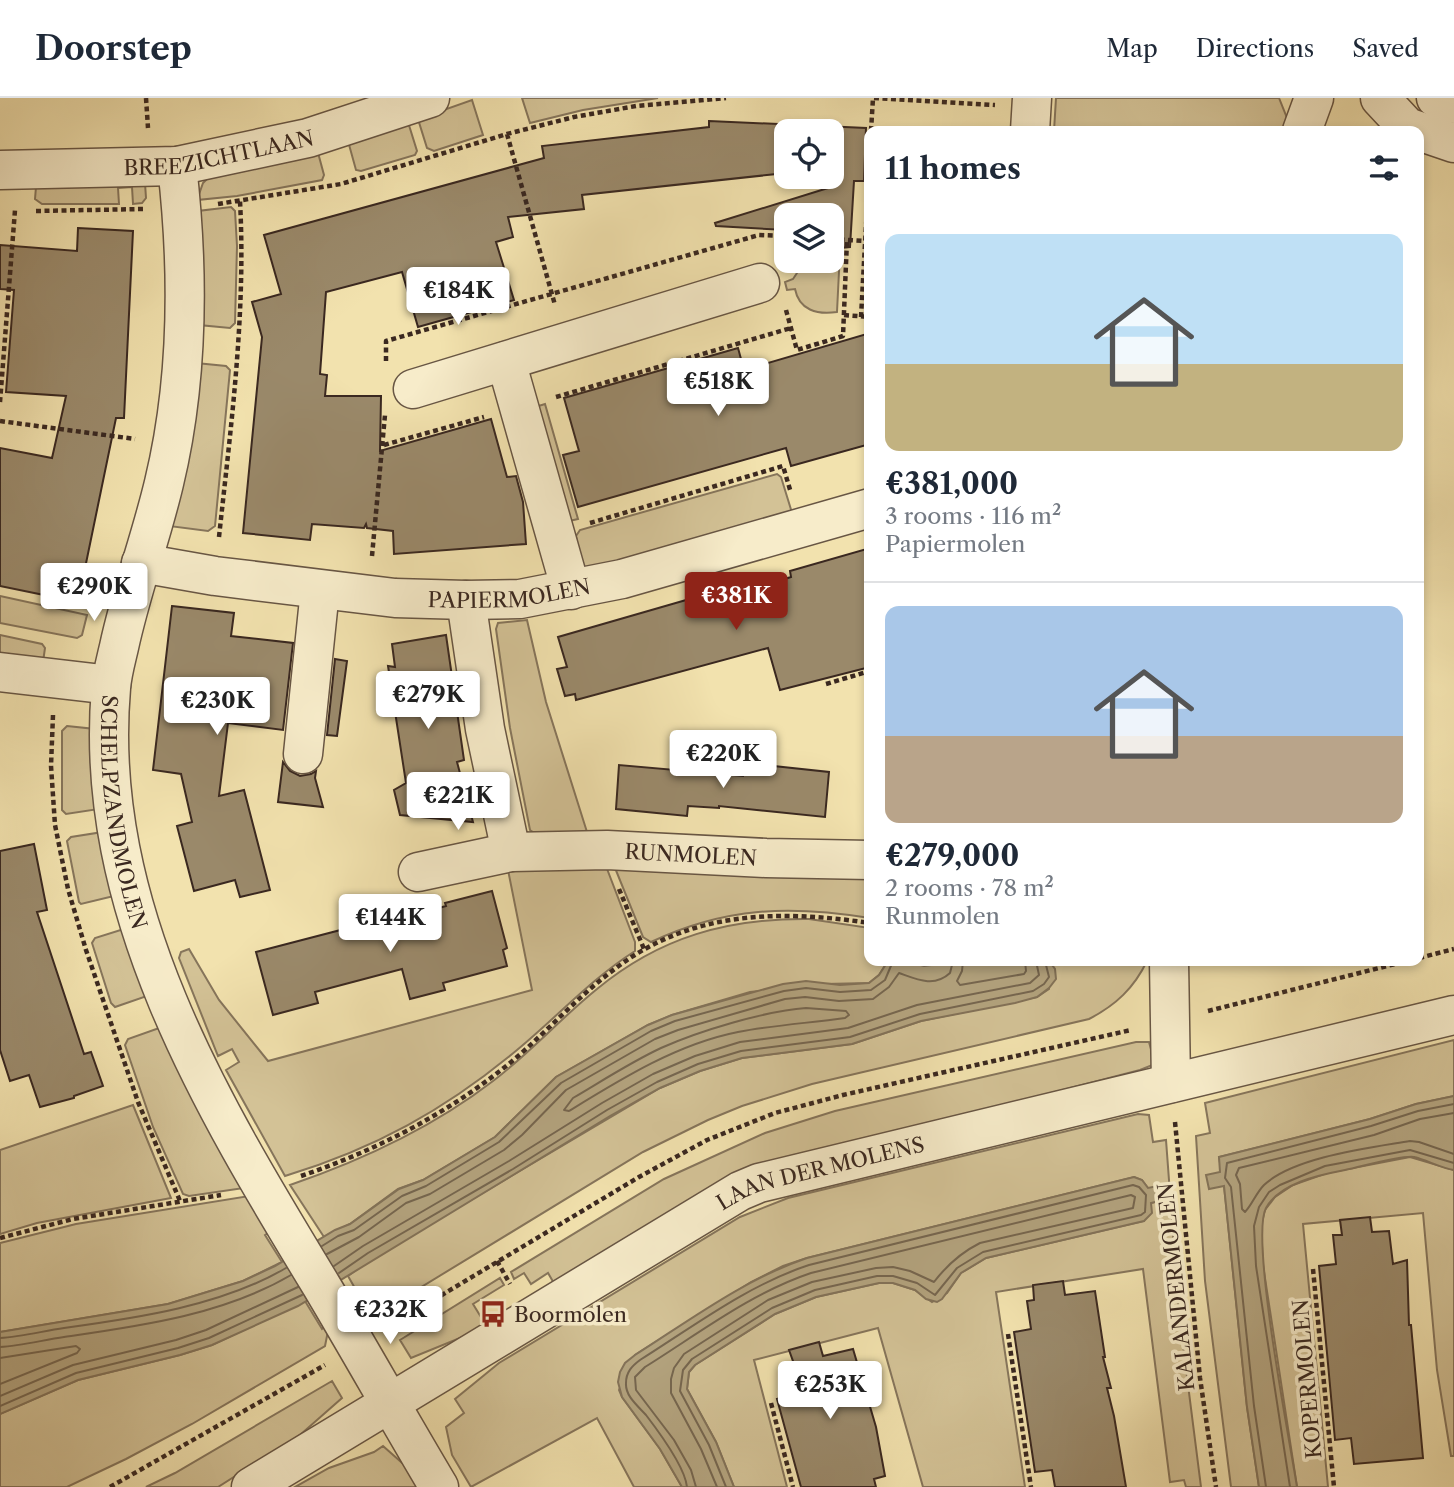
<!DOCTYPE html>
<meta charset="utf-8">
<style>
:root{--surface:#fff;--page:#f2f2f3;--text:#1f2937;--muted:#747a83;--line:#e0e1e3;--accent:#8f2418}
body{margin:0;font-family:"Libre Caslon Text",serif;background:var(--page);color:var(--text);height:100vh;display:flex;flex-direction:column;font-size:26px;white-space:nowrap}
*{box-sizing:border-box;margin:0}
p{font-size:23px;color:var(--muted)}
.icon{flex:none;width:38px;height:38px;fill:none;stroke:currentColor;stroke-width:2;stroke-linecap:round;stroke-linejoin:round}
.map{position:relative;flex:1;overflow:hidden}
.sheet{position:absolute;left:864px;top:28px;width:560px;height:840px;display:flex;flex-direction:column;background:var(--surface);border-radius:14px;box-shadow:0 4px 10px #0003}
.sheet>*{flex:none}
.tools{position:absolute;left:774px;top:21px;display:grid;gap:14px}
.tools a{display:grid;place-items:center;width:70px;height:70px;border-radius:14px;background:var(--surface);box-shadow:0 4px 10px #0003;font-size:35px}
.price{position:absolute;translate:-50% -60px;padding:0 16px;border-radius:7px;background:#fff;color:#222;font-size:23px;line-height:46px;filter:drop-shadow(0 2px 4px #0008)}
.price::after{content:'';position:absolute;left:50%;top:42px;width:21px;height:16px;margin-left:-10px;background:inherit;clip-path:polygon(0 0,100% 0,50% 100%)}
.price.current{background:var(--accent);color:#fff}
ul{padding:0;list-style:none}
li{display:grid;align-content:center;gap:14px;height:371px;padding:0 21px}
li+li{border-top:2px solid var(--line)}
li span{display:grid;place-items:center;height:217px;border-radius:14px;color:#555}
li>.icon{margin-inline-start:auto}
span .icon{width:126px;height:126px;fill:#fffc;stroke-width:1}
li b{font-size:30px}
h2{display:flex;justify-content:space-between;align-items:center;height:84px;padding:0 21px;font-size:30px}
header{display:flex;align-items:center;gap:42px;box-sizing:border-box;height:98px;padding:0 35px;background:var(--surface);border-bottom:2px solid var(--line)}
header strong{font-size:33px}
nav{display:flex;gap:38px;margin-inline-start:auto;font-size:24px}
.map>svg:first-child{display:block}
.green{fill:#d3c296;stroke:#86755b;stroke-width:2}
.water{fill:#b3a37e;stroke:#837258;stroke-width:2}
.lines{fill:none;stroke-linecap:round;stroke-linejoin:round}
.shore{stroke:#76664f;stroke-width:2}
.building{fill:#9a896a;stroke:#3a2820;stroke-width:2}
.minor-casing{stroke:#685644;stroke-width:41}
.path{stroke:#3a2820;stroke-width:4.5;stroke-dasharray:5 3.5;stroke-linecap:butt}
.minor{stroke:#f7ecca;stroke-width:38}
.labels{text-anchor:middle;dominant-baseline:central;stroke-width:7;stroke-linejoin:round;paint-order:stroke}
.street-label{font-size:21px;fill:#3a2820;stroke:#f7ecca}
.poi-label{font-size:21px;fill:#3a2820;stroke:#f7ecca;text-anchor:start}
</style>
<header>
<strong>Doorstep</strong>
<nav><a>Map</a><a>Directions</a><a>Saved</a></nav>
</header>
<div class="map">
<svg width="1454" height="1389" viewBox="0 0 1454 1389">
<rect width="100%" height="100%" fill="#f2e2ae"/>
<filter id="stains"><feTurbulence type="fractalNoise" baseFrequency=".00286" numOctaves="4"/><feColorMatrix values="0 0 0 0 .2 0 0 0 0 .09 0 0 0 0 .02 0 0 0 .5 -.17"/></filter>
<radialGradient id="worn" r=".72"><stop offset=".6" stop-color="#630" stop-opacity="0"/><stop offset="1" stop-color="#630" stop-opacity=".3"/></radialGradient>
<path class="green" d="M522 0H658L583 12 530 25Z
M1056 0H1279L1289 25 1285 33H1054Z
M472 2 483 37 434 53 427 50 418 21Z
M408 24 417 53 415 57 361 73 356 72 348 43Z
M317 51 324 77 322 82 237 98 197 102 203 85 210 78Z
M145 85 146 100 142 105 133 106 132 89 118 90 119 106H42L35 101 36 89Z
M231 109 235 113 237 148 235 225 230 230 199 227 198 113Z
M831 153H840L837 214C817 217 799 212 795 191L787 192 785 184 793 181 805 163H831Z
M196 265 226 268 230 272 215 428 208 433 169 428Z
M545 306 578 421 565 424 532 310Z
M777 376 781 379 793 418 582 476 576 438 580 432Z
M0 498 87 517 82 537 77 540 0 525Z
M527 522 546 604 587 734 548 745 530 732 510 630 496 531 498 525Z
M0 537 42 546 45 550 43 564 0 558Z
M67 628 95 631 99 711 66 716 62 712V633Z
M103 734 118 797 81 806 79 804 67 743 71 739Z
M604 763 635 844V853C591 881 557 919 517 952 445 1012 374 1051 285 1078L226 972 239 964 232 951 218 958 179 860 181 854 189 851 219 902 268 963 532 892 508 772Z
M615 770 870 773V820C790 807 725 809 651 844L643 839Z
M809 821 870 830V863H892H888L879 877 869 885 824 886 750 894 672 917 648 927 556 979 495 1039 423 1082 398 1091 350 1126 324 1139 290 1087C363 1062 432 1030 493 983 530 955 561 920 597 891 660 839 728 820 809 821Z
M127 830 150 897 115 909 111 905 92 845 95 840Z
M1049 863H1147C1134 890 1116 907 1089 921L812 986 742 1008 708 1022 643 1054 377 1216 351 1213 364 1206 348 1178 371 1161 660 990 700 973 742 960 852 946 921 923 1037 899 1049 891Z
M162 929 244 1090 189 1098 183 1096 153 1029 125 947 128 941Z
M1454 942V998L1416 1006 1370 1021 1219 1059 1224 1088 1247 1309 1259 1389H1231L1205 1183 1196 1038 1210 1035 1205 1005Z
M1136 944H1149L1155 966 1140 972 993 1010 555 1187 548 1175 531 1186 524 1175 514 1181 511 1174 664 1081 765 1035 835 1013Z
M133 1007 171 1100 37 1125 0 1136V1052Z
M1138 1016 1149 1017 1153 1044 1166 1042 1179 1216 1201 1389H1186L1184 1382 1170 1384 1143 1171 996 1194 1025 1389H923L878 1230 754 1262 787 1389H734L716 1344 687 1291 689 1274 695 1267 775 1216 816 1199 879 1185H893L915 1192 932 1204 947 1195 961 1175 986 1160 1144 1123 1151 1105 1166 1101 1148 1090 1142 1082 1134 1079 807 1160 783 1168 751 1184 635 1257 619 1292 622 1299 660 1351 682 1389H634L597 1320 471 1389 452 1357 446 1329 464 1315 455 1301 499 1265 740 1119 788 1100Z
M1410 1059 1454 1072V1358H1451L1437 1272 1423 1115 1303 1126 1328 1389H1297L1263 1167 1261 1128 1265 1112 1275 1099 1293 1087 1327 1075Z
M249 1098 268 1135 265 1137 282 1164 243 1183 168 1206 0 1234V1145L76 1126Z
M500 1180 504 1187 473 1206 487 1229 411 1260 400 1242Z
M305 1203 322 1231 324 1229 328 1233 325 1248 192 1326 126 1361 67 1389H0V1316L78 1282 180 1257 212 1247Z
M332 1283 342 1300 300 1337 218 1389H146L175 1375Z
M383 1348 418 1379 424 1389H295L329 1370 374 1354Z"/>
<path class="water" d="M888 863H906L924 868 962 863H1049L1055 871 1056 881 1049 890 1037 899 1015 905 921 923 852 946 742 960 700 973 660 990 610 1018 298 1208 212 1247 180 1257 78 1282 0 1316V1234L168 1206 243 1183 275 1168 335 1132 350 1126 399 1091 423 1082 495 1039 556 979 648 927 672 917 783 886 806 883 840 887 869 885 879 877Z
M1454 998V1072C1440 1070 1427 1062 1414 1059 1400 1057 1361 1069 1345 1072 1319 1077 1280 1085 1266 1110 1250 1140 1290 1344 1297 1389H1259L1247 1309 1224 1088 1209 1091 1206 1077 1220 1074 1219 1059 1370 1021 1416 1006Z
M1134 1079 1142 1082 1148 1090 1163 1087 1167 1101 1151 1105 1152 1115 1144 1123 986 1160 961 1175 942 1201 937 1204 926 1201 915 1192 893 1185H879L816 1199 775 1216 695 1267 689 1274 687 1291 716 1344 734 1389H682L660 1351 622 1299 618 1284 620 1274 625 1265 635 1257C690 1222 745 1181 807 1160Z"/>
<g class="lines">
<path class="shore" d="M963 863 962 873 957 883 960 887 1024 876 1026 873 1025 863
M806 910 846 913 849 917 845 920C810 925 774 927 738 934 677 946 621 981 569 1013L564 1012 573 1000C602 983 631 964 661 950 699 933 765 913 806 910Z
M1454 1015 1420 1021 1374 1037 1239 1070 1236 1077 1240 1086 1242 1111 1245 1114C1252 1107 1256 1095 1264 1087 1294 1059 1369 1050 1410 1043L1419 1044 1454 1056
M322 1148 338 1138 354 1132 402 1098 426 1088 499 1044 561 985 651 933 675 923 784 893 806 890 840 894 871 892 885 882 893 863
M327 1156 359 1139 406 1105 430 1096 504 1052 522 1037 566 992 655 941 678 932 785 901 805 899 839 903 873 901 889 889 899 875C916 881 934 890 950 875L953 863
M334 1168 363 1148 509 1063 602 1005 653 976 695 958 740 944 848 930 917 907 1030 885 1039 877 1036 863
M339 1175 368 1155 513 1071 607 1012 657 984 698 966 741 953 850 939 920 916 1033 893 1044 886 1049 879 1045 863
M0 1240C21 1239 43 1233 64 1230 137 1220 221 1208 286 1170
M0 1249C21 1248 43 1242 64 1239 140 1228 223 1217 291 1177
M0 1260 76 1248 80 1251 77 1255 0 1286
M0 1298 73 1267 176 1242 206 1232 298 1189
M0 1308 76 1275 178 1250 209 1240 302 1197
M687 1389C685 1369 659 1334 646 1317 638 1308 625 1298 626 1285 626 1274 632 1268 640 1262 694 1228 748 1187 809 1167L1133 1087 1139 1089 1146 1097 1145 1114 1141 1117 983 1154 957 1170 935 1197 917 1185 893 1178H877L815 1192 772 1210 692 1261 683 1272 680 1293 709 1347 726 1389
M696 1389 691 1372 674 1342 636 1292 635 1279 645 1269C698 1236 751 1195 811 1175L1131 1097 1135 1099 1133 1110 980 1145C960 1155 947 1167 934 1184L910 1173 893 1169 876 1170 812 1184 768 1202 684 1256 674 1270 671 1281V1295L701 1351 717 1389
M1266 1389 1254 1308 1231 1089 1225 1080 1227 1065 1371 1028 1418 1013 1454 1006
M1290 1389 1256 1168 1254 1128 1259 1109 1269 1094 1280 1087 1325 1068 1410 1052 1454 1065"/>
</g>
<path class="building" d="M709 23 866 30 864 83H854L850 149 841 150 838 136 831 135V117H786V132L716 128 715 125 828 90 826 79H831V33H786V75L582 97 584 111 508 119 513 139 496 144 514 202 418 229 402 174 326 194 320 276 327 277 325 298H381L380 353 491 321 507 379 516 378 523 404 526 446 394 456 393 433 367 430 366 426 364 430 312 426 310 442 243 435 262 239 252 204 281 196 264 137 544 60 542 48 709 29Z
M78 130 133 133 124 320H116L78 504 0 488V350L52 360 66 298 6 294 14 192 0 191V147L77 153Z
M870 235V346L791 368 786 350 578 409 563 357 579 353 564 300 738 250 744 272Z
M870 450V569L780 592 768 550 576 602 575 596 565 598 557 571 567 569 558 539 693 500 695 507 762 488 791 479 790 473Z
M172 508 234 515 231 538 293 545 283 632 228 625 219 698 244 692 270 792 240 799 235 782 194 793 177 728 192 724 181 676 153 672Z
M446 537 464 662 457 664 473 724 400 717 394 692 406 685 388 568 395 569 392 546Z
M335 561 347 563 337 638 327 637Z
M283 664 290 673 300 678 311 676 316 673 315 680 323 709 278 704Z
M745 665 829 674 825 719 719 708V710L688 708 687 718 616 711 619 667 743 678Z
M34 746 47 812 37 814 84 956 91 954 103 988 74 998V1000L40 1009 29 977 10 983 0 952V753Z
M492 793 507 850 503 852 507 868 443 885 445 892 410 901 402 871 315 894 318 905 273 917 256 854 356 828 358 832 446 808 445 805Z
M1370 1119 1372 1134 1389 1133 1393 1166 1407 1162 1409 1227H1411L1423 1360 1354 1366 1351 1340 1335 1342 1319 1168 1336 1166 1333 1137H1342L1340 1122Z
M1063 1183 1065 1197 1095 1193 1105 1259H1103L1111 1290H1107L1114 1318 1126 1389H1055L1052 1372 1035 1374 1014 1234 1031 1231 1027 1203 1034 1202 1033 1187Z
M819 1244 823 1258 853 1251 876 1329 885 1378 874 1381 876 1389H801L777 1301 793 1296 786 1269 794 1266 789 1252Z"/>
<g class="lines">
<defs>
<g id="minor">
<path d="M1380 0 1407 29 1454 45"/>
<path d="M1436 0 1454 6"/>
<path d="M1030 33 1032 0"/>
<path d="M1302 33 1314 0"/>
<path id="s1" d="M177 68C189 173 189 281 164 385 151 440 131 493 119 549 116 562 112 576 111 590 92 810 211 1006 321 1187 361 1254 399 1322 439 1389"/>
<path id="s2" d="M0 72 177 68 308 40 430 0"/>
<path d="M506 263 571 492"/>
<path d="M413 291 760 185"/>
<path id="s3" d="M141 465 215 478 395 500 466 502 520 501 622 481 870 410"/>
<path id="s4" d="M466 502 485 631 511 754 607 752 766 760 870 762"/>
<path d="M0 574 111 587"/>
<path d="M303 656 320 492"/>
<path d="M418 774 511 754"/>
<path d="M1169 863 1171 985"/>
<path id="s5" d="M251 1389 740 1093 759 1085 1454 917"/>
</g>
</defs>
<use href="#minor" class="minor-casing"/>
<path class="path" d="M146 0 148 30
M874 0 995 7
M871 33 873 0
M507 36 555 207
M218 106 341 86 507 36 574 19 636 8 726 0
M36 113 143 111
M831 141 864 143
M786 212 797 252 843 238 847 142
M844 217 870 219
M861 219 870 55
M386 263V243L759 137 786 138
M556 299 791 230
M0 304 15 112
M0 323 135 341
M384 347 484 319
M590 425 783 368 791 395
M219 439C231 327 246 216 240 103
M372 458 385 317
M826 586 870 573
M53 617 51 668 55 727 68 791 86 852 138 1004 180 1103
M619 791 644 851
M1419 860 1454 851
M1208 913 1407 863
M1175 1024 1200 1280 1216 1389
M301 1078C377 1052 447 1016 510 965 547 934 578 898 616 870 692 812 781 812 870 825
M0 1140 73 1121 221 1097
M497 1163 510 1186
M1313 1171 1334 1389
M390 1228 639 1079 707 1042 775 1015 843 997 1131 932
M1008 1236 1031 1389
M771 1305 793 1389
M110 1389 325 1267"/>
<use href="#minor" class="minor"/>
</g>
<defs>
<symbol id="bus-bare" viewBox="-9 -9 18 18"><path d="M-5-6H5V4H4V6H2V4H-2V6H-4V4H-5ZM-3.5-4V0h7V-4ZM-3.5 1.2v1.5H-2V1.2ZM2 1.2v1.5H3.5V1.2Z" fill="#8f2418" stroke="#f7ecca" stroke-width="2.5" paint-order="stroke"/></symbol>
</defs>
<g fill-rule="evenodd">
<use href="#bus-bare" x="474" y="1197" width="38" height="38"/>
</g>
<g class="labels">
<g class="street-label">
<text stroke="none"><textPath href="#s2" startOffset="220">BREEZICHTLAAN</textPath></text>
<text stroke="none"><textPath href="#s3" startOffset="371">PAPIERMOLEN</textPath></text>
<text stroke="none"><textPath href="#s1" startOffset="656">SCHELPZANDMOLEN</textPath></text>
<text stroke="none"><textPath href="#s4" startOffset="436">RUNMOLEN</textPath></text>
<text stroke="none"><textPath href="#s5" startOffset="654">LAAN DER MOLENS</textPath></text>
<text transform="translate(1176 1189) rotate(-96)">KALANDERMOLEN</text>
<text transform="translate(1307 1281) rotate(-95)">KOPERMOLEN</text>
</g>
<g class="poi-label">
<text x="514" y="1216">Boormolen</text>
</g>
</g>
<rect width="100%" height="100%" filter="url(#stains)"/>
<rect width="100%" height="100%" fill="url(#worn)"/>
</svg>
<div class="tools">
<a><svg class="icon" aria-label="locate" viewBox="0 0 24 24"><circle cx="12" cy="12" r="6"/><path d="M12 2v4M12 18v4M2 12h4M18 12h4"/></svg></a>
<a><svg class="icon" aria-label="layers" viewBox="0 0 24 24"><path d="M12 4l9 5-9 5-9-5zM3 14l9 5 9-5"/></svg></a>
</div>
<b class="price" style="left:458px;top:229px">€184K</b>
<b class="price" style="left:718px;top:320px">€518K</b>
<b class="price" style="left:94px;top:525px">€290K</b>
<b class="price current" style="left:736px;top:534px">€381K</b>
<b class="price" style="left:428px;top:633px">€279K</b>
<b class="price" style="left:217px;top:639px">€230K</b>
<b class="price" style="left:723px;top:692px">€220K</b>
<b class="price" style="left:458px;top:734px">€221K</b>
<b class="price" style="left:390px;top:856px">€144K</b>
<b class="price" style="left:390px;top:1248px">€232K</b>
<b class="price" style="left:830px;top:1323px">€253K</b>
<section class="sheet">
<h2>11 homes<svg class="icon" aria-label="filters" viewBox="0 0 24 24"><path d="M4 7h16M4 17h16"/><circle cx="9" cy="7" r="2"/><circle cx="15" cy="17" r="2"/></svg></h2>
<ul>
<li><span style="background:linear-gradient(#bfe0f5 60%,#c2b280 0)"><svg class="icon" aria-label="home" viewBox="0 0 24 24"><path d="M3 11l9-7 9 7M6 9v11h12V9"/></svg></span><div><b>€381,000</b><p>3 rooms · 116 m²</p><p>Papiermolen</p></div></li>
<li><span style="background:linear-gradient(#a9c7e8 60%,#b9a48a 0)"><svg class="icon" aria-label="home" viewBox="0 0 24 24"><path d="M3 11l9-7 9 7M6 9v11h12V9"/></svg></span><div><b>€279,000</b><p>2 rooms · 78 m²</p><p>Runmolen</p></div></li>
</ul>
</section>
</div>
